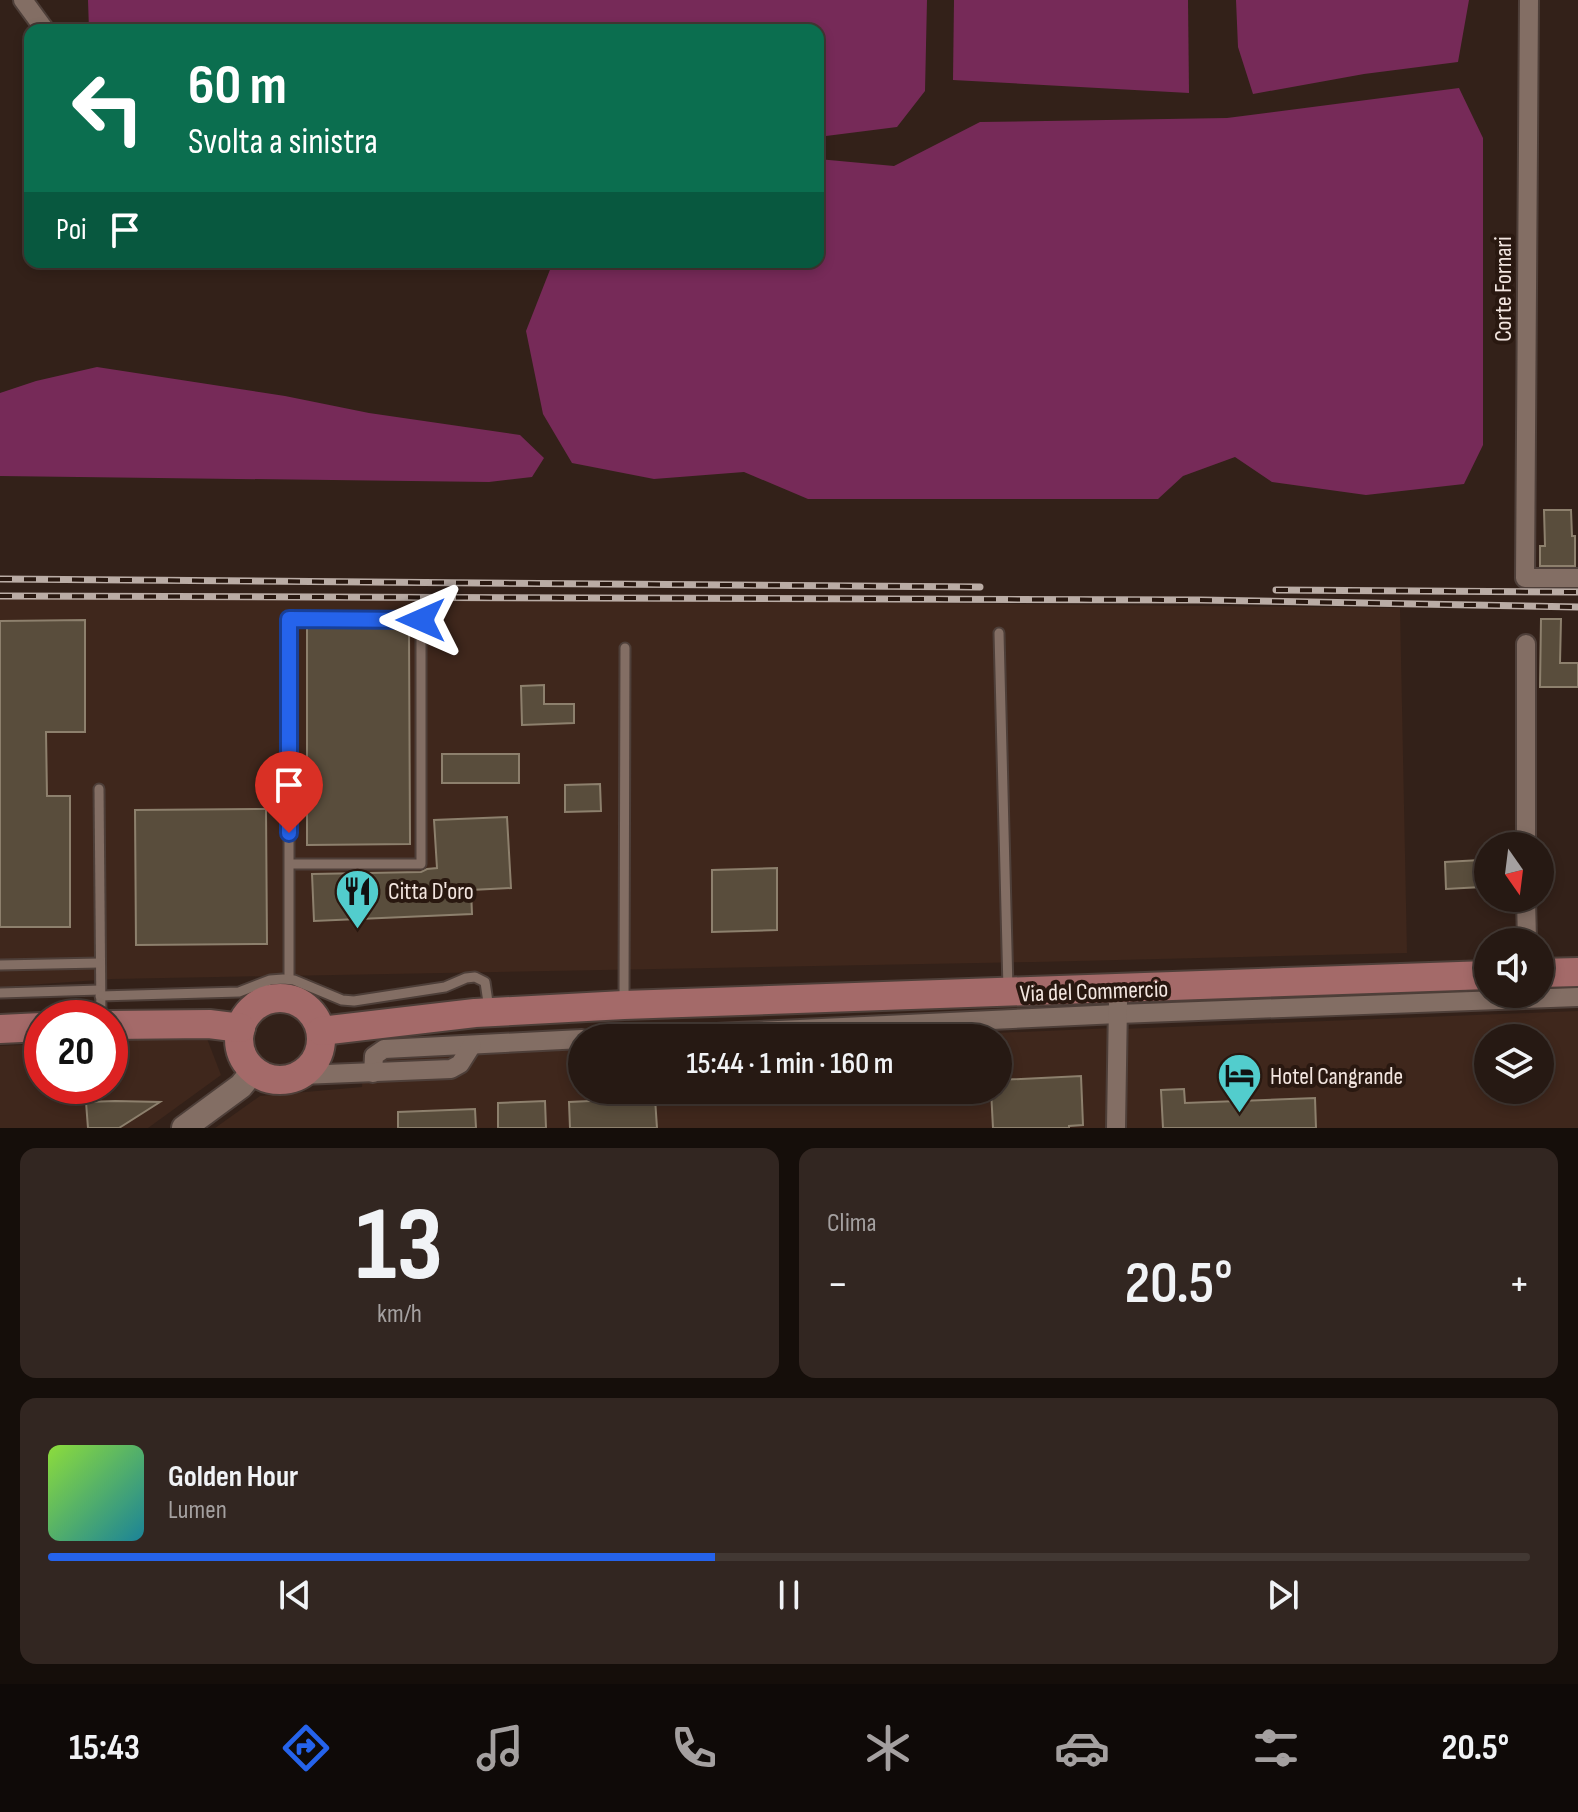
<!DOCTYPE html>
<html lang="it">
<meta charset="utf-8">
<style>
:root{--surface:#261913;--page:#322621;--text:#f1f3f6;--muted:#a4a0a0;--line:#423833;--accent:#2563eb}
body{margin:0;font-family:"Sofia Sans Condensed",sans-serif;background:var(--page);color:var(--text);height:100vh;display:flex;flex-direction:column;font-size:30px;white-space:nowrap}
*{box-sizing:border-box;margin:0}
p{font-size:26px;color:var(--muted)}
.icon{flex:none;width:44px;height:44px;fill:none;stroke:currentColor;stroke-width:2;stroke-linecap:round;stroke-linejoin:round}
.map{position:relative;height:1128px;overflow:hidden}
.drawer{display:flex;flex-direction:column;gap:20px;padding:20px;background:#150e0a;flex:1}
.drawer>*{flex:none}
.banner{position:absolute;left:24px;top:24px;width:800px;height:244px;border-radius:16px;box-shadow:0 4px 12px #0003,0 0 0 2px var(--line);background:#0b6e4f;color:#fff;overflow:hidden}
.needle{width:52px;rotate:166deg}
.controls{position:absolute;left:1474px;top:832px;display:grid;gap:16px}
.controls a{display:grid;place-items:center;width:80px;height:80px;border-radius:50%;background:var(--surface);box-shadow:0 4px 12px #0003,0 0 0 2px var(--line);font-size:40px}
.speed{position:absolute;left:24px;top:1000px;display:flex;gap:16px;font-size:40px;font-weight:700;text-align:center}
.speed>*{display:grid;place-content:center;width:104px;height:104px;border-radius:50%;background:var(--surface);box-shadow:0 4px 12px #0003,0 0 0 2px var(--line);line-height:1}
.speed .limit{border:12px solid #d22;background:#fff;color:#111}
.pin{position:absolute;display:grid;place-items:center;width:68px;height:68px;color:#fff;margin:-82px -34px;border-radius:50% 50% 50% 0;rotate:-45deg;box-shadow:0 0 8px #0007}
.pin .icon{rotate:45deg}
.me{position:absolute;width:88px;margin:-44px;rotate:270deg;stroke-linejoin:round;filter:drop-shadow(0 0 6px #0008)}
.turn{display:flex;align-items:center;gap:28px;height:168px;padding:0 32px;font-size:36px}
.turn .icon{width:104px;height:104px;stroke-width:2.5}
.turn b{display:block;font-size:56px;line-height:68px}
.then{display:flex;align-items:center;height:76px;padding:0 32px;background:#0003;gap:16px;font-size:30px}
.big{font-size:60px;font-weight:600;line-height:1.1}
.drawer .card{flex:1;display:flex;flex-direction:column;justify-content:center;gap:12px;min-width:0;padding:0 28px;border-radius:16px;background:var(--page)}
.drawer .dial{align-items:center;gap:0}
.dial b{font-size:104px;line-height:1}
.song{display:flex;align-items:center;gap:24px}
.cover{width:96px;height:96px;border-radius:12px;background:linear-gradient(135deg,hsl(90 70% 55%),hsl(190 70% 35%))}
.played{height:8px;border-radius:4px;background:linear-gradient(90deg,var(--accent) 45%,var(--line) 45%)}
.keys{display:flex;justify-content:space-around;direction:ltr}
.heat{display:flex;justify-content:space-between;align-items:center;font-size:44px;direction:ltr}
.drawer .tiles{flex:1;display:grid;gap:20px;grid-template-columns:1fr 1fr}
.card:last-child{grid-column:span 2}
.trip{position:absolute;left:568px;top:1024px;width:444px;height:80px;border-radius:40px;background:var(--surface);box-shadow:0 4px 12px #0003,0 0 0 2px var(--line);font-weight:600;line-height:80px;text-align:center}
.tab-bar{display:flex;height:128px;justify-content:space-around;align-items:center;background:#0f0a08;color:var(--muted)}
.tab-bar .icon{width:56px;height:56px}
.tab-bar .current{color:var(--accent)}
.tab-bar b{font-size:36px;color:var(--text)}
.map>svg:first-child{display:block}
.built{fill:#3f271c;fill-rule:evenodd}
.water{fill:#762a58}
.building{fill:#594d3c;stroke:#8d806d;stroke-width:2}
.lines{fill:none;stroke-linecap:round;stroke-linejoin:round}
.lane-casing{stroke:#4e3f39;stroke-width:13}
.street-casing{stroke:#4e3f39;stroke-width:22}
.secondary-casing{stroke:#4e3f39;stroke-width:28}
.primary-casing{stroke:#4e3f39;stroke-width:32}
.lane{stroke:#836e64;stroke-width:9}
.street{stroke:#836e64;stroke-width:18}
.secondary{stroke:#836e64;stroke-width:24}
.primary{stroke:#a46a69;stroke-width:28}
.rail-casing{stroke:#baaca5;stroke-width:7}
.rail{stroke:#291810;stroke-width:4;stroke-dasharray:12;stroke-linecap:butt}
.route-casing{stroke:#184099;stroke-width:20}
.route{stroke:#2563eb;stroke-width:14}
.labels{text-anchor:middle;stroke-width:8;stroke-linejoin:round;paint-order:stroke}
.street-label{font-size:24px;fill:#f3e6e0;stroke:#291810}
.poi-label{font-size:24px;fill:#f3e6e0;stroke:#291810;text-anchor:start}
</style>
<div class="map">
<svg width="1578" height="1128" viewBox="0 0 1578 1128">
<rect width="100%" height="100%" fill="#332119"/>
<g class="built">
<path d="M0,593L1400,608L1407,953L1036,962L112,979L0,987Z"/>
<path d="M1578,1011V1128H1124L1121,1029ZM1488,1038H1540V1090H1488Z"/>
<path d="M1114,1028L1111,1128H215L260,1096L362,1087L363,1059L582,1050V1090H998V1038H879Z"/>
<path d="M206,1036L221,1075L148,1128H0V1046L42,1044V1086H110V1041Z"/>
</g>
<g class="water">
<path d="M88,0H927L925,91L897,127L826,136L818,135V30H89Z"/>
<path d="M954,0H1188L1189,93L953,80Z"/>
<path d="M1236,0H1469L1458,62L1364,74L1253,94L1238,47Z"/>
<path d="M1459,88L1483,138V445L1464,484L1366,495L1272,482L1235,457L1183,476L1158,499H808L744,472L654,479L572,463L543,414L526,331L553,262H818V159L894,166L980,122L1227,118Z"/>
<path d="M97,367L285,396L369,413L520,435L544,458L532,477L489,482L0,476V393L36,381Z"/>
</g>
<g class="building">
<path d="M1544,510H1571L1572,536H1575V566H1540V546H1545Z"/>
<path d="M1541,619H1561L1560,663H1578V687H1540Z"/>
<path d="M85,620V732H46L47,796H70V927H0V621Z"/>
<path d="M307,627H409L410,844L307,845Z"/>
<path d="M544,685V704H574V723L522,725L521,686Z"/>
<rect x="442" y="754" width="77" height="29"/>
<path d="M600,784L601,811L565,812V785Z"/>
<path d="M266,809L267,944L136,945L135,810Z"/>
<path d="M507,817L511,888L471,890L472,914L314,921L312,874L421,872L427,869L437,868L434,820Z"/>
<path d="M1480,860L1482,887L1446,889L1445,862Z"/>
<path d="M777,868V930L712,932V870Z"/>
<path d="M1081,1076L1083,1125L1069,1126V1128H993L991,1090H998V1080Z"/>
<path d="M1184,1089L1185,1103L1315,1098L1316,1128H1163L1161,1090Z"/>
<path d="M655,1098L657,1128H570L569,1102Z"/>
<path d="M545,1101L546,1128H498V1103Z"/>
<path d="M86,1102L115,1101L160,1102L119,1128H88Z"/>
<path d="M475,1109L476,1128H398V1112Z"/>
</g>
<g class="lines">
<defs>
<g id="lane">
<path d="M999,633L1008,989"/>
<path d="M99,789L101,1018"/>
<path d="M0,965L100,963"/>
<path d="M289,979V619L421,620V864H289"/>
<path d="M0,993L100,990"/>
<path d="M100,996L239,992L270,980L283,979L294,980L342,1000L354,1001L445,987L466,978L475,977L485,982L489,1009"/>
<path d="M624,1002L625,648"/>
</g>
<g id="street">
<path d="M23,0L45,30"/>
<path d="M1529,0L1525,578H1578"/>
<path d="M1526,644V846"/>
<path d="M1526,898L1527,942"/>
<path d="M611,1038L1118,1014L1578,997"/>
<path d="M373,1073L374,1056L384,1049L582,1039"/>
<path d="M301,1075L451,1069L460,1064L472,1045"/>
<path d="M1116,1128L1118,1003"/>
</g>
<path id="secondary" d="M184,1128L241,1086L253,1071"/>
<g id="primary">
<path d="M1540,973L1578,972"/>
<circle cx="280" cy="1039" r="41"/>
<path d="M110,1025L209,1024L241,1028"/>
<path d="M0,1029L42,1027"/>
<path d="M321,1031L475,1013L624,1005L1488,975"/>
</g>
</defs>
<use href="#lane" class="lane-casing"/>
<use href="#street" class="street-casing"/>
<use href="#secondary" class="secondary-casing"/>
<use href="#primary" class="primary-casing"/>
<use href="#lane" class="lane"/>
<use href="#street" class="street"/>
<use href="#secondary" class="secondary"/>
<use href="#primary" class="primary"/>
<defs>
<g id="rail">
<path d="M0,579L980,587"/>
<path d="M1276,590L1578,592"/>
<path d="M0,596L1200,600L1578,607"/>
</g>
</defs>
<use href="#rail" class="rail-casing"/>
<use href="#rail" class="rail"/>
</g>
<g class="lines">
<defs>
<path id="route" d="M289,833V619L421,620"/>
</defs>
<use href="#route" class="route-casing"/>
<use href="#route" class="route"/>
</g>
<defs>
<symbol id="restaurant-pin" viewBox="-11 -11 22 30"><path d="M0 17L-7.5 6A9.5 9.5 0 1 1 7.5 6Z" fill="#52cdcd" stroke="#291810"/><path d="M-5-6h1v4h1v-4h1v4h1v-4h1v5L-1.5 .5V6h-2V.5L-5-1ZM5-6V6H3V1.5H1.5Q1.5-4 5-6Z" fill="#111"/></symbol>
<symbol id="hotel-pin" viewBox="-11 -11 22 30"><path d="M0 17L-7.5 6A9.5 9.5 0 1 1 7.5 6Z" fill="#52cdcd" stroke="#291810"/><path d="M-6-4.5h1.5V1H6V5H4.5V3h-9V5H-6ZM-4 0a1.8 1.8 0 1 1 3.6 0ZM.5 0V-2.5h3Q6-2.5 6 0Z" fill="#111"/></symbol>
</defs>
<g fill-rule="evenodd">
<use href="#restaurant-pin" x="332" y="866" width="51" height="69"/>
<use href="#hotel-pin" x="1214" y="1050" width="51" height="69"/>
</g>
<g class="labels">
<g class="street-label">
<text transform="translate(1503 289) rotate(-90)" y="8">Corte Fornari</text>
<text transform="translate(1094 991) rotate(-2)" y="8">Via del Commercio</text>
</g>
<g class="poi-label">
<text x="388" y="899">Citta D'oro</text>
<text x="1270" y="1084">Hotel Cangrande</text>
</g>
</g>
</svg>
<div class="controls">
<a><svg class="needle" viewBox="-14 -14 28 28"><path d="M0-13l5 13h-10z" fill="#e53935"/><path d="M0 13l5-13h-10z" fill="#a4a0a0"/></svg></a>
<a><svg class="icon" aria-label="sound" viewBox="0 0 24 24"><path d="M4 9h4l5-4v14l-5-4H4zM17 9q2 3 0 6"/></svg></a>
<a><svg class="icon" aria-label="layers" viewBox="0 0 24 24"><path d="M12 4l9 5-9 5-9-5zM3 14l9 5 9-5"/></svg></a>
</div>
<div class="speed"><div class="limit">20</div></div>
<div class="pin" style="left:289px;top:833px;background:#d93025"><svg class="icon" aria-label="arrive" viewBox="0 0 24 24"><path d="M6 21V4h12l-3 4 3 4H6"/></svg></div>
<svg class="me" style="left:421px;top:620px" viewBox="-20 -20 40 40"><path d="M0-17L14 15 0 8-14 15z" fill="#2563eb" stroke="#fff" stroke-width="4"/></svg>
<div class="trip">15:44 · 1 min · 160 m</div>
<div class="banner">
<div class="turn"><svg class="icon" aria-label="left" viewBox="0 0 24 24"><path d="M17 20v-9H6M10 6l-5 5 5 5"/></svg><div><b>60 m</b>Svolta a sinistra</div></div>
<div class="then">Poi<svg class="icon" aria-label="arrive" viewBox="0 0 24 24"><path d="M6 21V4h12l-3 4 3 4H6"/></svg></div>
</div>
</div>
<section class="drawer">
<div class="tiles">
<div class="card dial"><b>13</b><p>km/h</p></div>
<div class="card"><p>Clima</p>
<div class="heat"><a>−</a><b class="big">20.5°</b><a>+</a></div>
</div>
<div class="card">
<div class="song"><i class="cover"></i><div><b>Golden Hour</b><p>Lumen</p></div></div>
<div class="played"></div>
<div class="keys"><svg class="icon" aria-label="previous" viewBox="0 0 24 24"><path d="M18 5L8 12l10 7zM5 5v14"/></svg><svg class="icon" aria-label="pause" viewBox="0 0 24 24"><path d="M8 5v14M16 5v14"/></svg><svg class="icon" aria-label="next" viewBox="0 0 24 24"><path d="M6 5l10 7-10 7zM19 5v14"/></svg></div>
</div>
</div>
</section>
<nav class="tab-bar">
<b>15:43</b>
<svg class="icon current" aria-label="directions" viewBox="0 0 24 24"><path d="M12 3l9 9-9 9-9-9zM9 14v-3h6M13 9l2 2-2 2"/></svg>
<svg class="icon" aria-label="music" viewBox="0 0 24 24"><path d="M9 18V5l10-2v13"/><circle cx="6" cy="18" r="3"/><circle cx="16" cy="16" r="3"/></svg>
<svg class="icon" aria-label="phone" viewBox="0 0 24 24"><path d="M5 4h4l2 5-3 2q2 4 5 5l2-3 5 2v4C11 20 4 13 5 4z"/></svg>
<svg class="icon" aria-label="climate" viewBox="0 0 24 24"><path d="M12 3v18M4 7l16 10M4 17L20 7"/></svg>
<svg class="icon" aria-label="car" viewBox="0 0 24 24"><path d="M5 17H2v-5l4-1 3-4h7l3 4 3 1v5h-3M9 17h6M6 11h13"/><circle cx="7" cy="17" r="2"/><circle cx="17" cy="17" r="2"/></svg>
<svg class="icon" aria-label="filters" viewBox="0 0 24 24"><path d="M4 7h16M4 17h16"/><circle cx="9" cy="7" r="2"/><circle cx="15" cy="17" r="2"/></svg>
<b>20.5°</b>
</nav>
